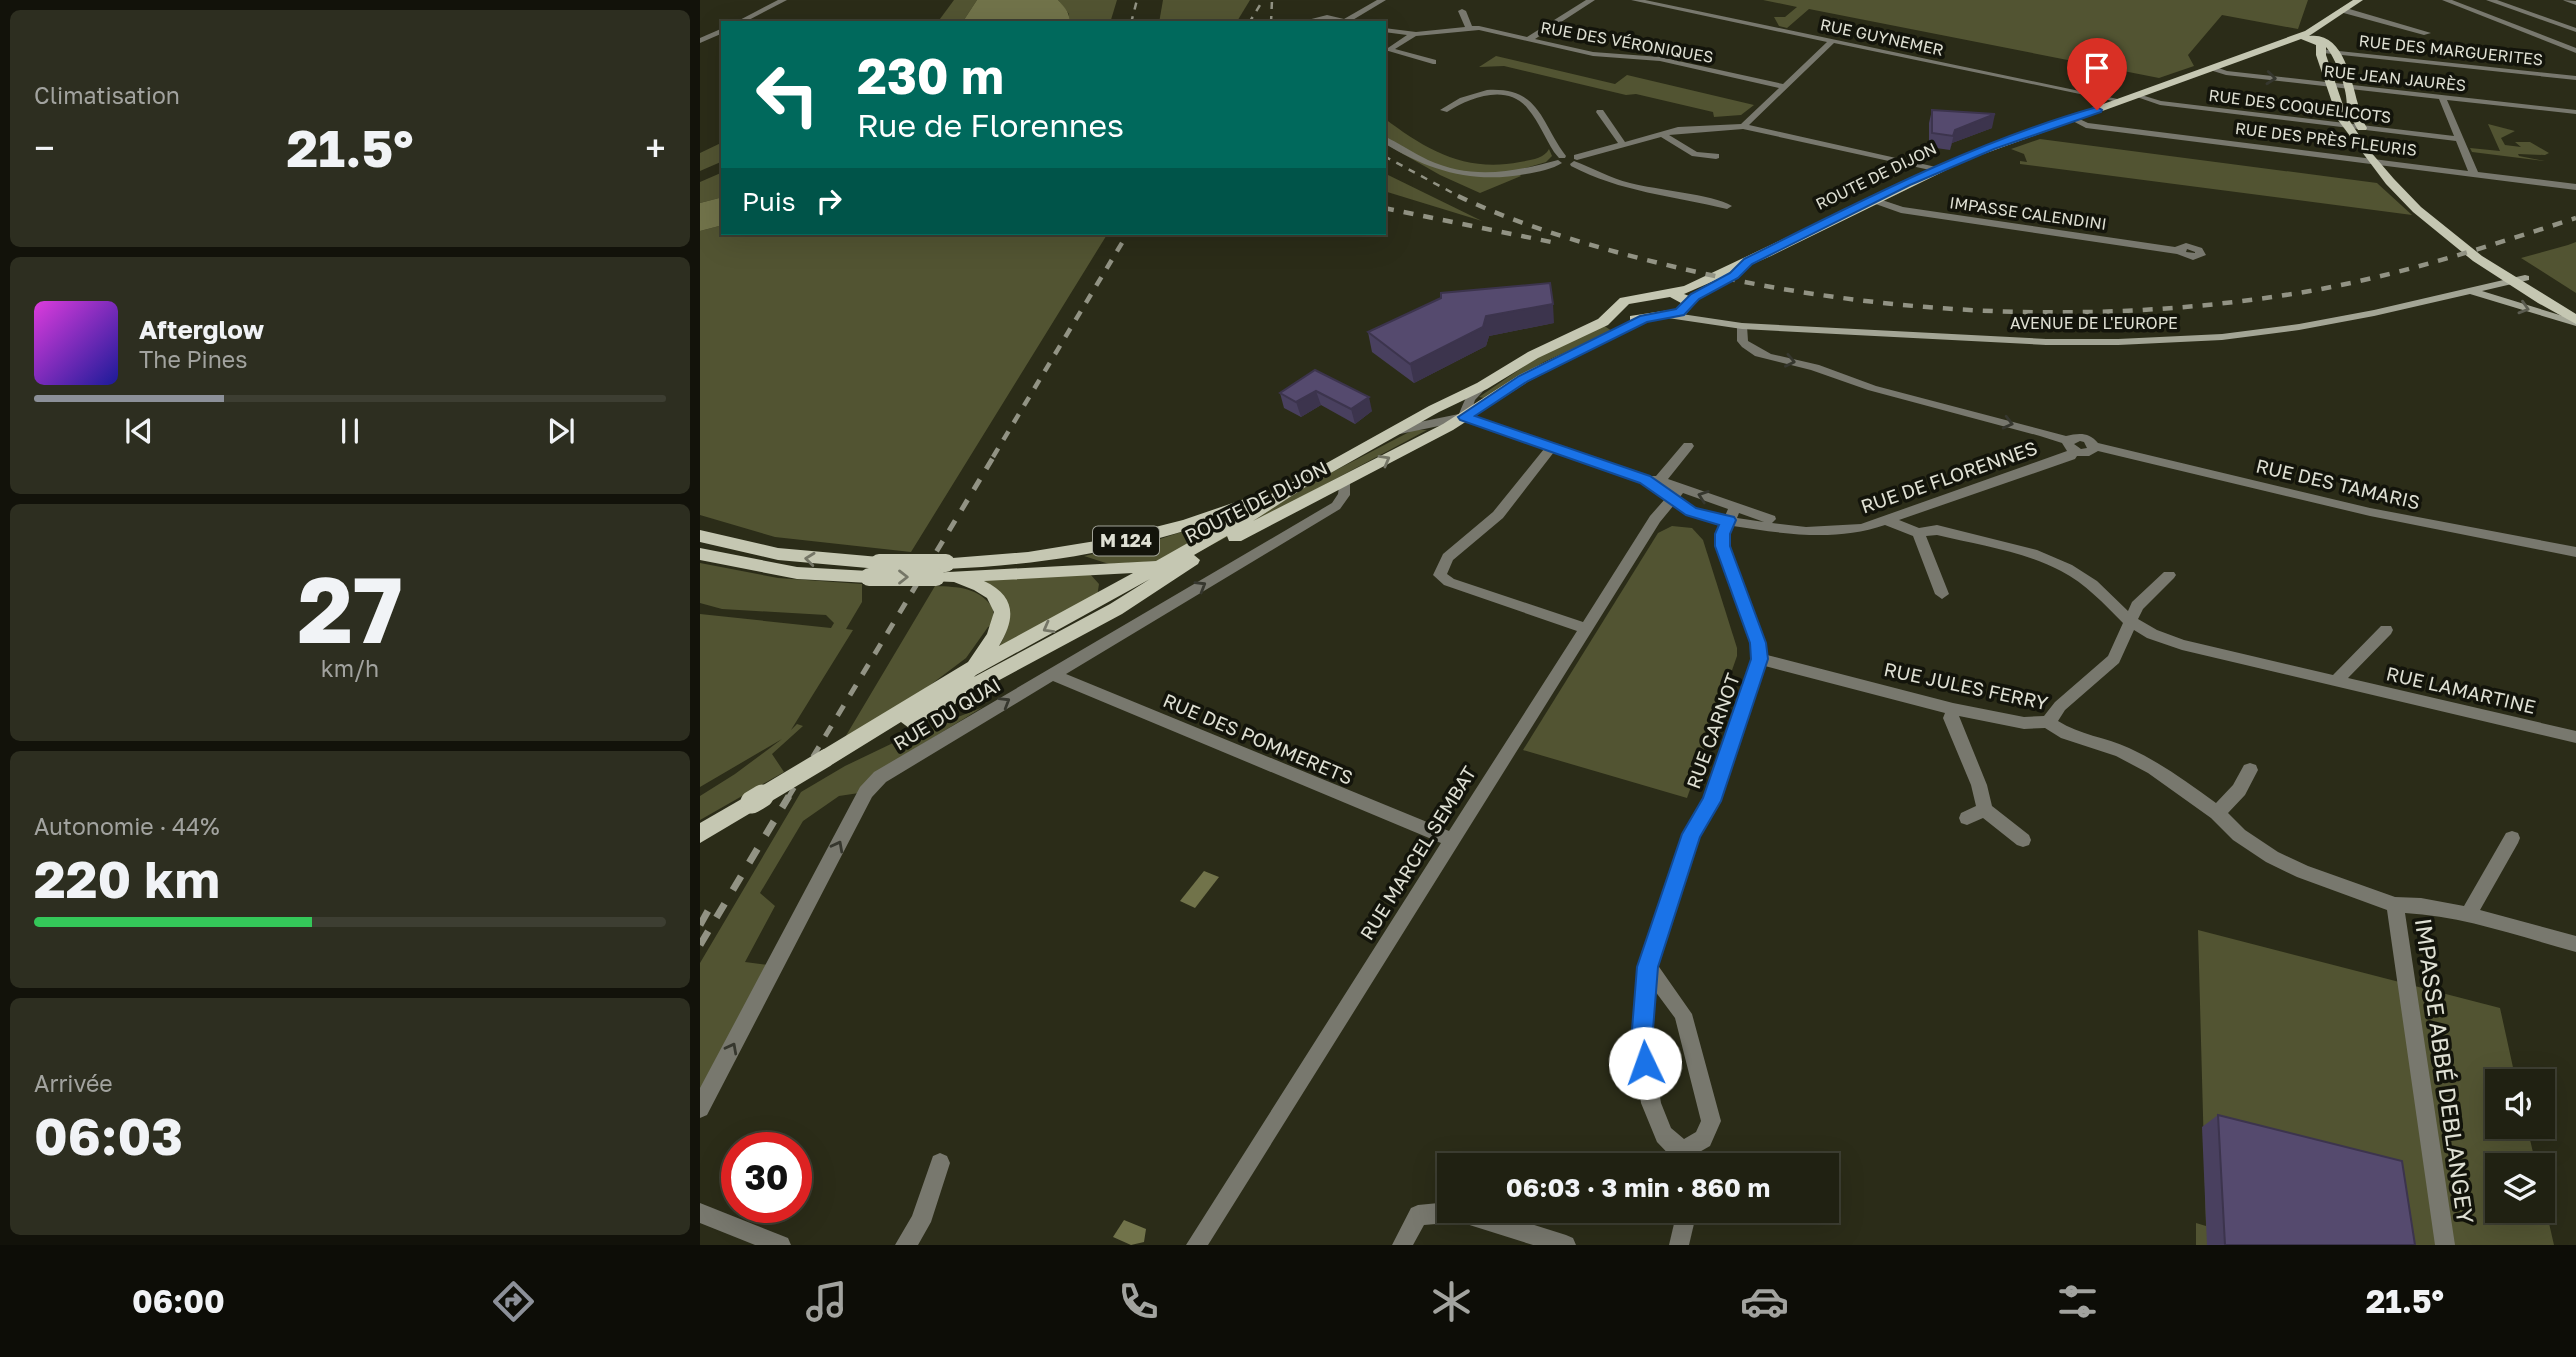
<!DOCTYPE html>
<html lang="fr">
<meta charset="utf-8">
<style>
:root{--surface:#202112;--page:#2d2e20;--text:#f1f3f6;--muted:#a2a39f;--line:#3d3e32;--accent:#8c9099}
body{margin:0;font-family:"Golos Text",sans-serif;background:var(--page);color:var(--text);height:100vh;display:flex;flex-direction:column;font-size:26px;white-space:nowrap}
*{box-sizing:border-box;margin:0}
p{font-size:23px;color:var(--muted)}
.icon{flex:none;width:38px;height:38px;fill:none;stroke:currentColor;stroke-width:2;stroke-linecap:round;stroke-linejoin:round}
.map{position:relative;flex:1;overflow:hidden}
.panel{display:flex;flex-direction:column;gap:10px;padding:10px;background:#12120a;width:700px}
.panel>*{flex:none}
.banner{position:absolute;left:21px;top:21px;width:665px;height:214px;border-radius:0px;box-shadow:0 7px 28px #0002,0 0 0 2px var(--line);background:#00695c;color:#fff;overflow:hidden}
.controls{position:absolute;left:1785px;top:1069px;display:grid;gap:14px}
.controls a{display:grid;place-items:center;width:70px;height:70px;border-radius:0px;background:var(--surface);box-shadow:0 7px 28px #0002,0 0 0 2px var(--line);font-size:35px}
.speed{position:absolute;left:21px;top:1132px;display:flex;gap:14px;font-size:35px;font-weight:700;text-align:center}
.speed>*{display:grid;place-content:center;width:91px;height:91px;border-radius:50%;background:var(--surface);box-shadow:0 7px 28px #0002,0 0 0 2px var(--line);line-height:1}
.speed .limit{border:10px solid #d22;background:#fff;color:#111}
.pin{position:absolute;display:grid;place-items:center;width:60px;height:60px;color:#fff;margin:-72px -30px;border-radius:50% 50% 50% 0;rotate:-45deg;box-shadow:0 0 7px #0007}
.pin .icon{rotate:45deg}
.me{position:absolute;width:77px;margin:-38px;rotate:357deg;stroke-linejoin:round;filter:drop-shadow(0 0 5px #0008)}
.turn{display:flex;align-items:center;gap:24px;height:147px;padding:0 21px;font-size:32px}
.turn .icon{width:91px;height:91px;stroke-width:2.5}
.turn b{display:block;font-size:49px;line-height:60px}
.then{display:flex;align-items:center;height:66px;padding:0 21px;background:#0003;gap:14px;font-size:26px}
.big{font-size:52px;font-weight:700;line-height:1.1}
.panel .widget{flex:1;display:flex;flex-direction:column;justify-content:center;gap:10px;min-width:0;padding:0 24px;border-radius:10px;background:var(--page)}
.panel .dial{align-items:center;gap:0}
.dial b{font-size:91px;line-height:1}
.song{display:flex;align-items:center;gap:21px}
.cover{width:84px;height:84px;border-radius:10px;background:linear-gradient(135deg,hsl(300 70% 55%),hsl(240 70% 35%))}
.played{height:7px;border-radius:4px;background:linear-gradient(90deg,var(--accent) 30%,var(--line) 30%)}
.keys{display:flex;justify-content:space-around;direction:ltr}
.heat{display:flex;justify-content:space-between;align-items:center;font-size:38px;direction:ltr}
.charge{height:10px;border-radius:5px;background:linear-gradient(90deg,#34c759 44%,var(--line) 0)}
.trip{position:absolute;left:737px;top:1153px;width:402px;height:70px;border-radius:0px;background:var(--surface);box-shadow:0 7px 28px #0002,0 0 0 2px var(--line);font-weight:700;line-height:70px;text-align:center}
.menu{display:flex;height:112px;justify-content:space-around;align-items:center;background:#0d0d07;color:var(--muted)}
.menu .icon{width:49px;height:49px}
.menu .current{color:var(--accent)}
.menu b{font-size:32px;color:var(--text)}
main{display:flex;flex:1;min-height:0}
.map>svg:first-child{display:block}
.green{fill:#525432}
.water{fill:#71734a}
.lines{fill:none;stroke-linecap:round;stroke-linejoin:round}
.street{fill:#78786e;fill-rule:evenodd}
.secondary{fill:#a3a595;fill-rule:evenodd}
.primary{fill:#c5c7b2;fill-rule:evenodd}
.rail-far3{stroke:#929384;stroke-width:2.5;stroke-dasharray:7 7;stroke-linecap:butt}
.rail-far2{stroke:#929384;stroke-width:4.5;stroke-dasharray:10 10;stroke-linecap:butt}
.rail-far1{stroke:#929384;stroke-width:5;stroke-dasharray:12 12;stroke-linecap:butt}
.rail{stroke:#929384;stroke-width:7;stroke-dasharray:16 16;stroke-linecap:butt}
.primary-bridge-far1{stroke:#c5c7b2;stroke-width:18}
.primary-bridge{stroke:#c5c7b2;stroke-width:23}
.wall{fill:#49405f}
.shaded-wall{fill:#3c344d}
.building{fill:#554a6e;stroke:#3c344d;stroke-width:2}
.oneway{stroke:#36372e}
.oneway2{stroke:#5b5c50}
.oneway3{stroke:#757667}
.route{fill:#1a73e8;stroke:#114b97;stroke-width:2}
.labels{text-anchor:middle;stroke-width:7;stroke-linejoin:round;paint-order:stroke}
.far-street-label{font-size:16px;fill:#dfe0d4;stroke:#13140b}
.shield{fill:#13140b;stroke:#a2a398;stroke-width:2}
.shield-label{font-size:18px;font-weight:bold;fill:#dfe0d4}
.street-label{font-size:19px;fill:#dfe0d4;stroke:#13140b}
.near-street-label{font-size:23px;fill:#dfe0d4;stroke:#13140b}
</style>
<main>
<section class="panel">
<div class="widget"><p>Climatisation</p>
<div class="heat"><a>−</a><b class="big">21.5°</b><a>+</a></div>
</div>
<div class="widget">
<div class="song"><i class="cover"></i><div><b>Afterglow</b><p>The Pines</p></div></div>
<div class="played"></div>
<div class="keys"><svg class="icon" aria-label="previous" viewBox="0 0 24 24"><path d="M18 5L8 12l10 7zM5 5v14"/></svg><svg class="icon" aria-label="pause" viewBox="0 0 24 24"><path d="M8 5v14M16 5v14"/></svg><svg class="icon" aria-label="next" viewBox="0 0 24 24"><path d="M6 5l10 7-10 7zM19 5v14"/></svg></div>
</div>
<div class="widget dial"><b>27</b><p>km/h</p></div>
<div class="widget"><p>Autonomie · 44%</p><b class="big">220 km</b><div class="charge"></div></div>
<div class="widget"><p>Arrivée</p><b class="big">06:03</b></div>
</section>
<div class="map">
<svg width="1876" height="1245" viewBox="0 0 1876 1245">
<rect width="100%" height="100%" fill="#2b2c18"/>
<g class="green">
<path d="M254,0H277L262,23H237Z"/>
<path d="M358,0H417L410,23H369V14Z"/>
<path d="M463,0H550L536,23H459Z"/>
<path d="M1063,0H1608L1598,29L1522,15L1488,55L1494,66L1459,78L1109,9L1087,28L1079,26L1074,17H1085L1097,7Z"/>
<path d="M796,56L915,84L927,75L1054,105L1041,115L1014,117L1013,112L936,94L926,95L804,66L779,67Z"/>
<path d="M684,118C726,150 766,173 820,162C830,160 844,159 849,149L852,156L846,162L816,171L821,176L780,193L740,175L684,143Z"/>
<path d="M1788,124L1815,131L1801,138L1805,145L1821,147L1815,142H1830L1849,153L1845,155L1818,154L1819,156L1845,161L1772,152L1770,148L1800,151Z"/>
<path d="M1340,139L1677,183L1712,215L1320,164V161L1327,162L1324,154L1311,149Z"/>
<path d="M23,142V161L0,171V153Z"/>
<path d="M23,172V197L0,203V182Z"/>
<path d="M684,173L782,221L684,191Z"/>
<path d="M23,225V233H408L211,552L75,537L0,515V231Z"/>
<path d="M1876,242V293L1821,258L1868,245Z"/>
<path d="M903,325L912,331L844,362L784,398L779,397L839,356Z"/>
<path d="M713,430H727L493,555L619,479Z"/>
<path d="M548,510L461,561L409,564L384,556L454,541Z"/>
<path d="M972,526L992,528L1003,540L1037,648V656L987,798L823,750L958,533Z"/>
<path d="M0,563L78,578L162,584V602L146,629L153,630L91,730L97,724L103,726L72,754L84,772L0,820V796L35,774L82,739L0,787V614L131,628L134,623L126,615L22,609L0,603Z"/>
<path d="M390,574L399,584L397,597L298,648C314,624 313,594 284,582L287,577Z"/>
<path d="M235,586C259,587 278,587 293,608L294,624L288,627L266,658L209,701L144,739Z"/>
<path d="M283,707L177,772L159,793L139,796L103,821L60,893L75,906L45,962L69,965L0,1092V963L101,792L145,766L193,743Z"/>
<path d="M1498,930L1800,1008L1816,1081L1797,1082V1127H1827L1836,1165L1797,1166V1211H1843V1197L1854,1245H1496V1223L1506,1226Z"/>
</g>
<g class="water">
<path d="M277,0H358C364,7 371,13 369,23H262Z"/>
<path d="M23,197V225L0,231V203Z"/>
<path d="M504,871L519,877L495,908L480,901Z"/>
<path d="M424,1220L446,1229L444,1242L431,1245L413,1237Z"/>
</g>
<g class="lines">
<g class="street">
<path d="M78,0H87L43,23H34Z"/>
<path d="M677,0H686L651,21L655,23L627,19L596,23L627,15L644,19Z"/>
<path d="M886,0H895L835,39L893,52L960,57L1083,84L1127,42L931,0H945L1427,101L1423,103L1134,43L1049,125L1236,167L1240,170L1239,172L1043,129L969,135L997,152L1019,154V158L1016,159L992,156L961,137L877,160L874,159V155L918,143L896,112L897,110H903L925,142L978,127L1041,124L1079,88L960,61L893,56L779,30L716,36L695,49L736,60V64H733L685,50L707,35L684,32V28L716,32L765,27L758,11L762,9L766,11L772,26H779L827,37Z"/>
<path d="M1742,0H1752L1876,48V53Z"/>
<path d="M1786,0H1797L1876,28V32Z"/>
<path d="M1863,0L1876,1V5L1865,1Z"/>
<path d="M1640,8H1646L1731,33L1724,35L1640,12Z"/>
<path d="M23,28V33L0,43V38Z"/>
<path d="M1620,49L1876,76V80L1623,53H1620Z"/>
<path d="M1513,66L1527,71L1876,110V114L1747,100L1778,172L1876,184V190L1386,128L1369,119L1373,116L1388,123L1768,171L1756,141L1460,105L1434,96L1438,94L1461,101L1754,136L1739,99L1526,75L1510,70L1509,68Z"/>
<path d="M787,90C840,87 840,121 866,156L865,158H859L854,152C845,138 839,122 828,109C808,83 770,97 747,112L740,110L760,98Z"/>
<path d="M684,136C699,143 713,153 728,160C772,180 814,172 858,160L862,163C853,169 838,172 826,174C773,184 729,171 684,143Z"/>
<path d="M874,161C893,168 910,178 930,183C956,190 1012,194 1032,206L1027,209C974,196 920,192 871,166L870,164Z"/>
<path d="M1173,197L1203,207L1475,247L1486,243L1502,248L1506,255L1493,260L1477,254L1201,213L1170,202V198ZM1487,249L1495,252V253L1486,252Z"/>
<path d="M1042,323L1047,326L1048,341L1071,354L1119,365L1176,386L1366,436C1379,433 1389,432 1398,443L1670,508L1876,547V557L1670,516L1398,451L1389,456H1377L1375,459L1199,520L1219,528L1237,525L1337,550L1372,565L1397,581L1428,611L1432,602L1464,572H1474L1476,575L1474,578L1443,609L1438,619L1457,630L1484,640L1633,675L1681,626H1691L1693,630L1691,634L1648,678L1876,731V743L1482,650L1447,638L1434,630L1419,663L1365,710L1358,721C1380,735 1405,737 1429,748C1460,762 1488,783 1516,803L1533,785L1544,765L1550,763L1556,765L1558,770L1545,795L1528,813L1545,830L1578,852L1608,866L1695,897L1721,898L1764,906L1806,833L1812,831L1818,833L1820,838L1818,843L1780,910L1876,936V952C1821,937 1763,916 1705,913L1755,1245H1735L1687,910L1597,877L1566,862L1533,840L1511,818L1448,773L1416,756L1361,738L1345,728L1324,729L1259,716L1287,785L1292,806L1329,835L1331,840L1329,845L1323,847L1317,845L1283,818L1267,825L1261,823L1259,818L1261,813L1276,806L1271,785L1243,718L1245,713L1065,666L1020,801L998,837L957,964L992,1014L1021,1121L1010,1146L996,1154L1002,1166H980L957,1142L941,1103L933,1042L939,966L983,834L1005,798L1053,659L1051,643L1016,546V534L1021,524L986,514L974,505L960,522L508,1245H486L741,843L353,681L186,782L172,797L7,1115L0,1118V1088L160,787L174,772L632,503L638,494L640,479L644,478L650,482V495L640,509L366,674L749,831L877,631L744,585L733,575L743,554L793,512L844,449L763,421L700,434L694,430L700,426L759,414C764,401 769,388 782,383L788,386L775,400L770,415L949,476H956L984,443H992L994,446L992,449L968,479L1075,516L1076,519L1072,523L1106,527L1161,524L1367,451L1362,443L1340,436L1168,390L1111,370L1055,356L1042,347L1037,341V326ZM1380,441L1384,442L1387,448L1381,449L1374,444ZM854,452L941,482L965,499L950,516L883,622L754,579L747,574L753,560L803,518ZM983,493L1028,509L1025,516L996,508L980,497ZM1039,513L1064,522L1037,518ZM1185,525L1213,536L1235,594L1242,599L1249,594L1226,536L1237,535C1278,545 1323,551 1361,571C1385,583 1404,604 1423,623L1408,656L1355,702L1344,716L1324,717L1253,703L1067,655L1065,643L1030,546V534L1033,526C1085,534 1135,542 1185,525ZM955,991L975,1018L1001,1121L996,1132L984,1139L971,1128L961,1103L951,1042Z"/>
<path d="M240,1153L247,1156L250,1163L231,1222L218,1245H195L212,1216L233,1156Z"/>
<path d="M749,1202V1211H790L866,1235L873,1238L876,1245H833L760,1222L724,1225L713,1245H692L711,1208L718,1205Z"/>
<path d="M0,1203L88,1238L91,1245H55L0,1223Z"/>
<path d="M977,1211H997L989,1245H969Z"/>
</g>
<path class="secondary" d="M1825,275L1829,276V280L1782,291L1876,320V326L1770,294L1674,316L1599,330L1522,340L1418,345H1346L1042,329L968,318L963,315L968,312L1042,323L1346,339H1418L1522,334L1599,324L1674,310Z"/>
<g class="primary">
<path d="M1653,0H1663L1609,36C1643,31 1651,79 1658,104L1656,109L1667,128L1666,130H1658L1646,109C1650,95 1636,58 1626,47V55L1647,117L1669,150L1694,179L1721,207L1782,256L1876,314V324L1838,303L1773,261L1713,212L1686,184L1638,120L1616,55V45L1601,39L1267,160L1071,256L984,294L989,296L996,292L1002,296L985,315L949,321L829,381L753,430L541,541H529L527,536L494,555L500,560L498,564L422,614L216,725L209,728L201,722L133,764L126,766L119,764L116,758L119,752L268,662L287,634L294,612L287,598L274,590L254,582L230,581L228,577L230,573L456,561L546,510C450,547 349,565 246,569L240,567L238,563L240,559L328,552L408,539L483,520L565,492L571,494L729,406L777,383L828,352L898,319L920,298L984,286L1259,156L1605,31ZM970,297L981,303L976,309L930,316V321L819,375L743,424L553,521L604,488L739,412L787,389L838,358L908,325L929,304ZM433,573L299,646C316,618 316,596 284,581ZM450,579L410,604L274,677L276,675Z"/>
<path d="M0,530L78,548L179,557L187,563L179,569L78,560L0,542Z"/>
<path d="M0,548L97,567L169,571L177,577L169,583L97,579L0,560Z"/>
<path d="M52,793L59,796L62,802L59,808L0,843V823Z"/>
</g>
<g class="rail-far3">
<path d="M431,23L437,0"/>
<path d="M549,23L563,0"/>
<path d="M571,23L572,0"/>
<path d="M684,156L762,198"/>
</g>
<g class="rail-far2">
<path d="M758,196C817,224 880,243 943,259C1159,315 1390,329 1610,291C1701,275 1789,246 1876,218"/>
<path d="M684,208L856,243"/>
<path d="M293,457L428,233"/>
</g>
<path class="rail-far1" d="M88,798L294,456"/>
<g class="rail">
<path d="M0,925L13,902"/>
<path d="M0,945L89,796"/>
</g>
<g class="primary-bridge-far1">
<path d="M179,563H246"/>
<path d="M169,577H236"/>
<path d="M59,798L126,758"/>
</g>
<path class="primary-bridge" d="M52,802L62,796"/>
</g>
<g class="wall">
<path d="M1232,110L1292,128L1252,143L1250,150L1229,147V123Z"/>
<path d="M854,323L789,336L786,346L714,383L672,352L668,332Z"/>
<path d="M615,370L672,411L655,424L621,405L601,417L584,408L580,393Z"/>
<path d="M1518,1115L1715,1245H1507L1502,1127Z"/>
</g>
<g class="shaded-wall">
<path d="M1295,114L1292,128L1252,143L1250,150L1255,130Z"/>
<path d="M853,304L854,323L789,336L786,346L714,383L710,364L786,316Z"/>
<path d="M616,391L621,405L601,417L596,402Z"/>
<path d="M669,397L672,411L655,424L651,409Z"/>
</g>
<g class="building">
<path d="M1232,110L1295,114L1255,130L1253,136L1232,133Z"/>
<path d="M850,283L853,304L786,316L783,327L710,364L668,332L741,298V293Z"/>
<path d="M615,370L669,397L651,409L616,391L596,402L580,393Z"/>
<path d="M1518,1115L1702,1161L1715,1245H1525Z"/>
</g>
<defs><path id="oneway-chevron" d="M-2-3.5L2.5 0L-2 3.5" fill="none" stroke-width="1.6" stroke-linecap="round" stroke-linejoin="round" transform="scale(1.75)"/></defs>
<g class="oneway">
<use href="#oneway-chevron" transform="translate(1571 78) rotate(6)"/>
<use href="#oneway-chevron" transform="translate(1090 361) rotate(12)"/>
<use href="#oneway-chevron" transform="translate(1308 423) rotate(14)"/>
<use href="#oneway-chevron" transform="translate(1003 496) rotate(-161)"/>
<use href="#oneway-chevron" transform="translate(501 586) rotate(-31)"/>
<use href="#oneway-chevron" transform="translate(305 702) rotate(-31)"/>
<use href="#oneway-chevron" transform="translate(138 846) rotate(-62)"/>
<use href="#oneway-chevron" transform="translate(32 1048) rotate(-62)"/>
</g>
<use class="oneway2" href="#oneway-chevron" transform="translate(1824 308) rotate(17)"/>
<g class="oneway3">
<use href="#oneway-chevron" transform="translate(685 460) rotate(-29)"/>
<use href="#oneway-chevron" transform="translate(110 559) rotate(-174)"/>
<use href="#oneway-chevron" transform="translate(203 577)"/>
<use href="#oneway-chevron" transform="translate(348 628) rotate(151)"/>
</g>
<path class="route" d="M1397,107L1402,110L1401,112L1294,149L1210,185L1052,264L1038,278L999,299L984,315L947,322L828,381L775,416L950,476L996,508L1034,517L1036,520L1030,534V546L1066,643L1068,659L1021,801L1000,837L958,967L952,1042L955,1063L952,1070L945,1073L937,1070L931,1042L937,967L982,834L1003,798L1051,659L1050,643L1015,546V534L1019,525L986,515L940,483L760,420L758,417L819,376L940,316L976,309L991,294L1030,273L1044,259C1159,202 1273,142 1397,107Z"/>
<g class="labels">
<g class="far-street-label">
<text transform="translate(1182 37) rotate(12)" y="6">RUE GUYNEMER</text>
<text transform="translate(927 42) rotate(10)" y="6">RUE DES VÉRONIQUES</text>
<text transform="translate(1751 50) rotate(6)" y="6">RUE DES MARGUERITES</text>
<text transform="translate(1695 78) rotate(6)" y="6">RUE JEAN JAURÈS</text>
<text transform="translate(1600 106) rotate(7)" y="6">RUE DES COQUELICOTS</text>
<text transform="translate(1626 139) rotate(7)" y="6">RUE DES PRÈS FLEURIS</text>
<text transform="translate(1176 176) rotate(-26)" y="6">ROUTE DE DIJON</text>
<text transform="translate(1328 213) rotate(8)" y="6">IMPASSE CALENDINI</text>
<text x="1394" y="329">AVENUE DE L'EUROPE</text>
</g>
<rect class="shield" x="393" y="526.5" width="66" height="29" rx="5"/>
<g class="shield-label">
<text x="426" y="547">M 124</text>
</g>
<g class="street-label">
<text transform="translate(1249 477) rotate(-19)" y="7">RUE DE FLORENNES</text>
<text transform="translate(1638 484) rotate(13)" y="7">RUE DES TAMARIS</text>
<text transform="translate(556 502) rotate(-27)" y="7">ROUTE DE DIJON</text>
<text transform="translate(1266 686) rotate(12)" y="7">RUE JULES FERRY</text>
<text transform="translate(1761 690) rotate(13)" y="7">RUE LAMARTINE</text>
<text transform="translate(247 714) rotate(-31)" y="7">RUE DU QUAI</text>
<text transform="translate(1013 731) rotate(-70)" y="7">RUE CARNOT</text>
<text transform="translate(558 739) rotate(23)" y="7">RUE DES POMMERETS</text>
<text transform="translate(718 853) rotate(-58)" y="7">RUE MARCEL SEMBAT</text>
</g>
<g class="near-street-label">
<text transform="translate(1744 1071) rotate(82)" y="8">IMPASSE ABBÉ DEBLANGEY</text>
</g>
</g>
</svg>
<div class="controls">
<a><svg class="icon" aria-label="sound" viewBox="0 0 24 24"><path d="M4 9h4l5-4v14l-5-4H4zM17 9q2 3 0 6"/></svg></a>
<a><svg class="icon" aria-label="layers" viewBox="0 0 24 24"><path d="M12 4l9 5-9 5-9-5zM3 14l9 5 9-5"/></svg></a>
</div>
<div class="speed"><div class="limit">30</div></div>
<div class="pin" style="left:1397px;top:110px;background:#d93025"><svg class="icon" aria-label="arrive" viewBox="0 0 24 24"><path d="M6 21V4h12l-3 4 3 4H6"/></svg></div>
<svg class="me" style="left:945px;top:1063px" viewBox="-20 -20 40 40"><circle r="19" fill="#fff"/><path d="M0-13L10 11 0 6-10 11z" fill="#1a73e8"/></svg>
<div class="trip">06:03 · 3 min · 860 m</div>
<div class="banner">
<div class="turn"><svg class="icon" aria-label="left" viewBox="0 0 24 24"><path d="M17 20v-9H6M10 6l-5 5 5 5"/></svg><div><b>230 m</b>Rue de Florennes</div></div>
<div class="then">Puis<svg class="icon" aria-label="right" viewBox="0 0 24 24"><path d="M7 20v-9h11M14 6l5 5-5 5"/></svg></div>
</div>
</div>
</main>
<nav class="menu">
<b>06:00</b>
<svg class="icon current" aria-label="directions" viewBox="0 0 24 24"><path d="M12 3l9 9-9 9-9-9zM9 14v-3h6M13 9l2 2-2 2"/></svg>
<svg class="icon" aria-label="music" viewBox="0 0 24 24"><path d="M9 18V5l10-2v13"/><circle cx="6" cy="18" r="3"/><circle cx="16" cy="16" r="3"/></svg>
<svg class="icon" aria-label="phone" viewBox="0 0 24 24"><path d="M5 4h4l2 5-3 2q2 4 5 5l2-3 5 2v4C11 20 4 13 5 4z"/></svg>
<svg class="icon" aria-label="climate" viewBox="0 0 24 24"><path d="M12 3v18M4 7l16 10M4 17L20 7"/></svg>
<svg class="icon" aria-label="car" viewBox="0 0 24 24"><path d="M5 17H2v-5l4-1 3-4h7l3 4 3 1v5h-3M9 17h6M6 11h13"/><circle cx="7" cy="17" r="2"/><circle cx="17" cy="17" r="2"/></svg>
<svg class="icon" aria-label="filters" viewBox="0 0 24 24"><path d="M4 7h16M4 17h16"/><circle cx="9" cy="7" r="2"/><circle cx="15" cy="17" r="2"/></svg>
<b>21.5°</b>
</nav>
